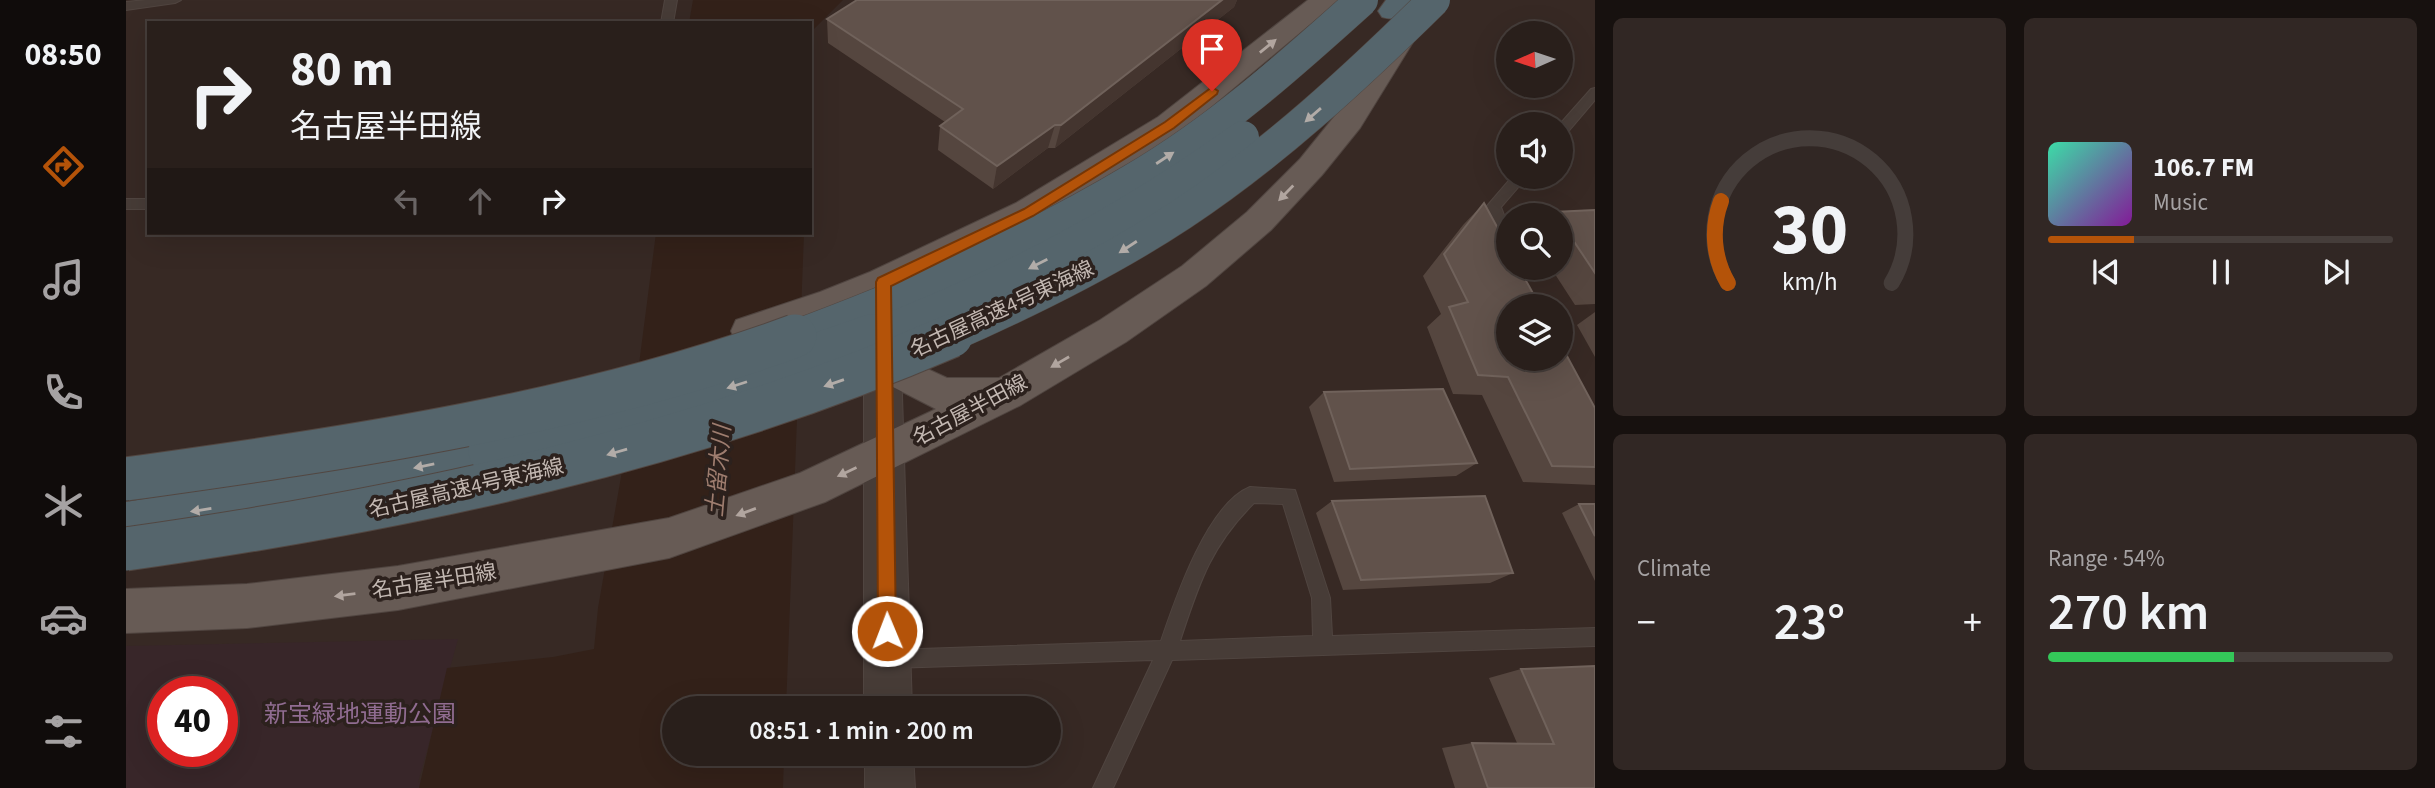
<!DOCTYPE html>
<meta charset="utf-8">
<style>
:root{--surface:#291f1b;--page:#312724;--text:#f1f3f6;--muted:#a5a2a3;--line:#453d3a;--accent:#b45309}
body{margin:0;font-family:"Source Sans 3","Noto Sans JP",sans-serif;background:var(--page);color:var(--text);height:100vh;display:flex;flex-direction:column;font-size:26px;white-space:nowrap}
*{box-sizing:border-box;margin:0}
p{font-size:23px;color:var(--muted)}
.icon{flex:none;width:38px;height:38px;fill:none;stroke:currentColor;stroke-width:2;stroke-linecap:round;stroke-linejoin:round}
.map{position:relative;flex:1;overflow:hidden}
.panel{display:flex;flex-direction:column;gap:18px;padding:18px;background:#17110f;width:840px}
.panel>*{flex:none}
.top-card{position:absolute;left:21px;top:21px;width:665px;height:214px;border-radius:0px;box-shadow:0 7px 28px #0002,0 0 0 2px var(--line);background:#291f1b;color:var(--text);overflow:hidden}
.needle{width:46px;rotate:267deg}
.buttons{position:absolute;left:1370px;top:21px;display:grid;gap:14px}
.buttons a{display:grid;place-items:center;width:77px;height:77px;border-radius:50%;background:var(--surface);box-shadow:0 7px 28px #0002,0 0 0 2px var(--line);font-size:35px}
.speed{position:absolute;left:21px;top:676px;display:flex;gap:14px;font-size:35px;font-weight:700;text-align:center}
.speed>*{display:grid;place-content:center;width:91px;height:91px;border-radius:50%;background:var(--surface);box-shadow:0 7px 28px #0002,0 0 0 2px var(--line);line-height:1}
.speed .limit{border:10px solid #d22;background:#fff;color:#111}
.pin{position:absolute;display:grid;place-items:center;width:60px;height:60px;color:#fff;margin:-72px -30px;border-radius:50% 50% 50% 0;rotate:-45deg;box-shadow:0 0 7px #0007}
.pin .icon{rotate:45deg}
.me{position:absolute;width:77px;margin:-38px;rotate:359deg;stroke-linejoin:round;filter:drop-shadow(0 0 5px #0008)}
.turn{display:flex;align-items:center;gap:24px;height:147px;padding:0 28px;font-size:32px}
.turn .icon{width:91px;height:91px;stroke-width:2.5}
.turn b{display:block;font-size:49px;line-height:60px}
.lanes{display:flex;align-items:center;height:66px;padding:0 28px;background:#0003;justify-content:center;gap:35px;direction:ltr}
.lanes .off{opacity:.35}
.big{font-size:52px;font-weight:600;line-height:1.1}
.panel .card{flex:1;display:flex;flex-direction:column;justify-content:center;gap:10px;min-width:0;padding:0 24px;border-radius:10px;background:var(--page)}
.panel .dial{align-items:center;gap:0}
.dial svg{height:182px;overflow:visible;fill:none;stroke:var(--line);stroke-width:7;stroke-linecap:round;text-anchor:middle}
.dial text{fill:var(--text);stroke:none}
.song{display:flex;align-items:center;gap:21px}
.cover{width:84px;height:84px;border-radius:10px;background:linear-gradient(135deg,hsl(160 70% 55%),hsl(290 70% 35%))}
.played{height:7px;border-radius:4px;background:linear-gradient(90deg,var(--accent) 25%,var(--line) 25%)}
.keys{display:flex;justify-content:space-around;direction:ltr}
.heat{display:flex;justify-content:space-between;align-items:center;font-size:38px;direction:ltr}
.charge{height:10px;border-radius:5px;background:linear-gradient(90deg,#34c759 54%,var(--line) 0)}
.panel .tiles{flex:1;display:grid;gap:18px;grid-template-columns:repeat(2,1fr)}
.trip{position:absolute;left:536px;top:696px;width:399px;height:70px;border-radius:35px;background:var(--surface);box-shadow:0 7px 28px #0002,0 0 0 2px var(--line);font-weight:600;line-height:70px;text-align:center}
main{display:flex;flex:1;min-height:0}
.tabs{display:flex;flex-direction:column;width:126px;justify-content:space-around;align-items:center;background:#100c0b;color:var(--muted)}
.tabs .icon{width:49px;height:49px}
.tabs .current{color:var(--accent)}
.tabs b{font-size:32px;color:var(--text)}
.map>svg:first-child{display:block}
.green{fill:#382629;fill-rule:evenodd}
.water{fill:#332119}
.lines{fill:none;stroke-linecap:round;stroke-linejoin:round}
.service-casing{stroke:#504540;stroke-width:2}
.tertiary-casing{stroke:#504540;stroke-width:2}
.primary-casing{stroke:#504540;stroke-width:2}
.motorway-casing{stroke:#524742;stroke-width:2}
.service{fill:#473c37;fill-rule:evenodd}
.tertiary{fill:#473c37;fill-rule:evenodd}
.primary{fill:#675b55;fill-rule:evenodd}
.motorway{fill:#55656c;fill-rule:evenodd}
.motorway-bridge-far1-casing{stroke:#524742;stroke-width:33;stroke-linecap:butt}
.motorway-bridge-casing{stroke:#524742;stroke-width:45;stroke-linecap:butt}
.motorway-bridge-far1{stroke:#55656c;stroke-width:32}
.motorway-bridge{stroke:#55656c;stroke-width:43}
.wall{fill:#55463f}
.shaded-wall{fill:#44352f}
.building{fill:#61524b;stroke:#70625b;stroke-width:2}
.oneway{fill:#b1a59f}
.oneway2{fill:#b2aca8}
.route{fill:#b45309;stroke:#753606;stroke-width:2}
.labels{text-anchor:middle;stroke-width:7;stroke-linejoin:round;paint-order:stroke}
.street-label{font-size:21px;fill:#c3b8b2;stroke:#2c211d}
.water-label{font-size:23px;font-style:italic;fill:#9e7d6f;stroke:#2c211d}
.near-park-label{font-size:24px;fill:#906c91;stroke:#2c211d}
</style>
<main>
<nav class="tabs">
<b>08:50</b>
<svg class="icon current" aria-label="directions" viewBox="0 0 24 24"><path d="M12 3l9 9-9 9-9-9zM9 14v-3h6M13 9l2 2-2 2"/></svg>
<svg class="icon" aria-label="music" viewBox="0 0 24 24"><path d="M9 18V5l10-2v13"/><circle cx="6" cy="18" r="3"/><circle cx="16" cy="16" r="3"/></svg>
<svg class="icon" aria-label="phone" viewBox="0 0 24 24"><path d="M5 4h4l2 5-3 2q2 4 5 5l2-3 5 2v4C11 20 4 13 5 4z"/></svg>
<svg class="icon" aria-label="climate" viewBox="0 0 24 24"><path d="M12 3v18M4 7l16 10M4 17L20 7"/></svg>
<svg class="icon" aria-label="car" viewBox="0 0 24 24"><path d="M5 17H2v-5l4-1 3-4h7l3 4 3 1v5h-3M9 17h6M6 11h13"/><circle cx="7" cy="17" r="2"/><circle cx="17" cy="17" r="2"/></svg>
<svg class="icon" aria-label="filters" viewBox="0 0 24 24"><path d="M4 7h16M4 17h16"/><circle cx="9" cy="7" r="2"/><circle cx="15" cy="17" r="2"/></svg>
</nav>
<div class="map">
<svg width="1469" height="788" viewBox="0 0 1469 788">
<rect width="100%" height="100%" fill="#372924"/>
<path class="green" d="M332,639L292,783L341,741L436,788H0V646ZM37,691H96V751H37Z"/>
<g class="water">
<path d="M567,0H717L685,32L684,61V23H563Z"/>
<path d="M530,233H678L660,709H548V754H658L657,788H293L321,668L427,657L468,649L472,608L508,403Z"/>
</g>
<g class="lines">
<defs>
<g id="service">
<path d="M20,0H55L49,3L0,10V2Z"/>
<path d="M539,0H551L547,23H535Z"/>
<path d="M1469,88V100L1440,134L1435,135L1434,124L1465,89Z"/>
<path d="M1386,177H1401L1375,207L1381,223L1374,228L1369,227L1361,206Z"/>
<rect x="0" y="199" width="23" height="10"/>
<path d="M1124,487L1169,490L1204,598L1206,636L1469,628V646L1046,660L987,788H967L1027,660L764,668L757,666L755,659L757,652L764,650L1035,641C1049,600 1081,504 1124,487ZM1128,503L1157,504L1186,598L1187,636L1054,641C1073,584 1084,547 1128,503Z"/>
</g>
<g id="tertiary">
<path d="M756,318L769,322L774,333L786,709H738V333L743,322Z"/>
<path d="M739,754H787L789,788H739Z"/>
</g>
<g id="primary">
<path d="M1182,0H1213L1054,133L914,221L770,292L719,313L623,346L610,342L605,331L610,320L694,292L744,272L890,203L1032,117Z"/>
<path d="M1278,25L1288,28L1292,34L1234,128L1196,175L1145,230L1080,286L1000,342L895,405L699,502L543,558L272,610L121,628L0,633V589L121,584L272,566L543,518L674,473L810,409L767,387L738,333L743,322L756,318L769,322L793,365L821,378H873L974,320L1056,266L1121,212L1174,159L1212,112L1268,28Z"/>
</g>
<g id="motorway">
<path d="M1260,0H1289C1280,14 1273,22 1256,17L1252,11Z"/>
<path d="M364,433L378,438L384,451L378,464L364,469L219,502L0,542V502L219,464Z"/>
</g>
</defs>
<use href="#service" class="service-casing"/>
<use href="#tertiary" class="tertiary-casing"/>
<use href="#primary" class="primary-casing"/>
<use href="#motorway" class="motorway-casing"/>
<use href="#service" class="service"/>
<use href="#tertiary" class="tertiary"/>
<use href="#primary" class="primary"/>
<use href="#motorway" class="motorway"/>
<defs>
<g id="motorway-bridge-far1">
<path d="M664,338C783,294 897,245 1006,180C1090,131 1164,65 1236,0"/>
<path d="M740,338C878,286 998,222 1117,137"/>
<path d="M820,338C902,302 982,263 1056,214C1148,153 1230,77 1308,0"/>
</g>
<g id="motorway-bridge">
<path d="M364,451L607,384L745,336"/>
<path d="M0,479C223,448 456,414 669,336"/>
<path d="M0,549C283,509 561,450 825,336"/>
</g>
</defs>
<use href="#motorway-bridge-far1" class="motorway-bridge-far1-casing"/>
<use href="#motorway-bridge" class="motorway-bridge-casing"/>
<use href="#motorway-bridge-far1" class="motorway-bridge-far1"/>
<use href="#motorway-bridge" class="motorway-bridge"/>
</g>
<g class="wall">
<path d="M731,0H1111L1108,7L929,148H922L867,189L812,150L814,126L819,122L702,43L701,19Z"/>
<path d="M1358,203L1469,408V485L1397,482L1356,395L1327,394L1301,327L1315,314L1297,276L1337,225Z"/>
<path d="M1469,210V304L1449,305L1425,268H1435V215H1424L1428,212Z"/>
<path d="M1469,312V357L1451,325Z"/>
<path d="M1198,392L1351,463L1330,476L1208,482L1183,407Z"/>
<path d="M1206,501L1387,573L1364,583L1217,590L1190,513Z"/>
<path d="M1453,504H1469V581L1436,513Z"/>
<path d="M1395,669L1469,788H1329L1316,748L1346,743H1391L1363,678Z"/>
</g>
<g class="shaded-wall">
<path d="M1096,0H1111L1108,7L929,148L935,125Z"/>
<path d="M929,125L922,148L867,189L871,166Z"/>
</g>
<g class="building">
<path d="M731,0H1096L935,125H929L871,166L814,126L837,109L701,19Z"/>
<path d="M1358,203L1382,247V268H1393L1414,306H1382V359H1435V345L1469,408V467L1426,466L1382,377L1352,375L1323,307L1342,302L1318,254Z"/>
<path d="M1469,210V273L1435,222V215H1430L1428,212Z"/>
<path d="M1317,389L1351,463L1224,469L1198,392Z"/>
<path d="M1359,496L1387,573L1235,580L1206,501Z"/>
<path d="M1453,504H1469V536Z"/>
<path d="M1469,666V788H1362L1346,743L1428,744L1395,669Z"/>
</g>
<defs><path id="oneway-solid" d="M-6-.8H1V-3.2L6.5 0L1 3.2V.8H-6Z" transform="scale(1.75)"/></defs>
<g class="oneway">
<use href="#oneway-solid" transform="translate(1142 46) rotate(-39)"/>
<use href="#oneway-solid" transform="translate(1160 193) rotate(134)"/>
<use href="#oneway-solid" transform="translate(934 362) rotate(150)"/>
<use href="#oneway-solid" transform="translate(721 472) rotate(155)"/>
<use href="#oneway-solid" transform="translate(620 512) rotate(160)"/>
<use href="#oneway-solid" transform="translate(219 595) rotate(173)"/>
</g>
<g class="oneway2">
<use href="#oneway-solid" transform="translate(1187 115) rotate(139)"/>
<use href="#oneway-solid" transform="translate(1039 158) rotate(-33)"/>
<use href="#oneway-solid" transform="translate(1002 247) rotate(147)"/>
<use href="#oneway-solid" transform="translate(912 264) rotate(153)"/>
<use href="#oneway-solid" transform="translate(708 383) rotate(161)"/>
<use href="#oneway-solid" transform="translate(611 385) rotate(162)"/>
<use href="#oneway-solid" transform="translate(491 452) rotate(164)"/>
<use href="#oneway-solid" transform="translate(298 466) rotate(168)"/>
<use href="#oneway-solid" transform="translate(75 510) rotate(171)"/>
</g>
<path class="route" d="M1086,87L1092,91L1091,94L1048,128L907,216L765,286L770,631L767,638L761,641L754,638L752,631L750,282L752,278L898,209L1039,122Z"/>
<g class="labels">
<g class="street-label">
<text transform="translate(876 309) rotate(-25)" y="7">名古屋高速4号東海線</text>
<text transform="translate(844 410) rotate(-28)" y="7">名古屋半田線</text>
<text transform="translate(340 488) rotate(-13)" y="7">名古屋高速4号東海線</text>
<text transform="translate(308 581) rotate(-9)" y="7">名古屋半田線</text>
</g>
<g class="water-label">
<text transform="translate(592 471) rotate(-85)" y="8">土留木川</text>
</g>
<g class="near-park-label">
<text x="234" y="722">新宝緑地運動公園</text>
</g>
</g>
</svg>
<div class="buttons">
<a><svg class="needle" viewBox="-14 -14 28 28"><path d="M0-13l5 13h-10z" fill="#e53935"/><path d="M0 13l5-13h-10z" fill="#a5a2a3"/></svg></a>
<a><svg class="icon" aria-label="sound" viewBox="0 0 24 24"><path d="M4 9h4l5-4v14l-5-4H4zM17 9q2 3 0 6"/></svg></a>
<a><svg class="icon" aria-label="search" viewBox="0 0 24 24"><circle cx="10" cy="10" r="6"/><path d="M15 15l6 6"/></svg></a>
<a><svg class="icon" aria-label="layers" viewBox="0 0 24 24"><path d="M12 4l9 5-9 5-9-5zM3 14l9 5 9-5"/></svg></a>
</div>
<div class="speed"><div class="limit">40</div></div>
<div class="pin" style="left:1086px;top:91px;background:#d93025"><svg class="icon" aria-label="arrive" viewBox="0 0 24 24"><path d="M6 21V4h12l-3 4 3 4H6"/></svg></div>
<svg class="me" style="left:761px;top:631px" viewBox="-20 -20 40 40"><circle r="17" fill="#b45309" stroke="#fff" stroke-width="3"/><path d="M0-11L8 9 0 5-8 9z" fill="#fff"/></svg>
<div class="trip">08:51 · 1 min · 200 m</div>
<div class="top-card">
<div class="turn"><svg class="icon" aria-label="right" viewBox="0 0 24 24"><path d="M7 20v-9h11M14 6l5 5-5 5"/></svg><div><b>80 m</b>名古屋半田線</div></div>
<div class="lanes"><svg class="icon off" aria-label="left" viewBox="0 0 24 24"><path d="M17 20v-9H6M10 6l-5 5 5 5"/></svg><svg class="icon off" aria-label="ahead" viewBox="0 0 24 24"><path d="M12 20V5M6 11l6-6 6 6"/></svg><svg class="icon" aria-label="right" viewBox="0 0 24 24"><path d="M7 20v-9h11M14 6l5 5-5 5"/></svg></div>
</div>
</div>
<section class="panel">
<div class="tiles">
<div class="card dial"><svg viewBox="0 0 100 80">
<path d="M14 69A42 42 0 1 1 86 69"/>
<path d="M14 69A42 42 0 0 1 11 33" stroke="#b45309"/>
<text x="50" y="56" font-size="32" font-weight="700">30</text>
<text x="50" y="72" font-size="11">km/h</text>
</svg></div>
<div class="card">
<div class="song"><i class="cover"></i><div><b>106.7 FM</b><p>Music</p></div></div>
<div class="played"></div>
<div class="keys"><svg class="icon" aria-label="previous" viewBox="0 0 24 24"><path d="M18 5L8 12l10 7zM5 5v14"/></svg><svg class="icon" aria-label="pause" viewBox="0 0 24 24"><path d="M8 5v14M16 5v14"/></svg><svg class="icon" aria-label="next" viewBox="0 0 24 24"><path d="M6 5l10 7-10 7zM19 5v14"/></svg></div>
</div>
<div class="card"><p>Climate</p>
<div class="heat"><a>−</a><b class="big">23°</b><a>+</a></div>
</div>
<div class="card"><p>Range · 54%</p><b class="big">270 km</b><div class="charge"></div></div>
</div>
</section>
</main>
